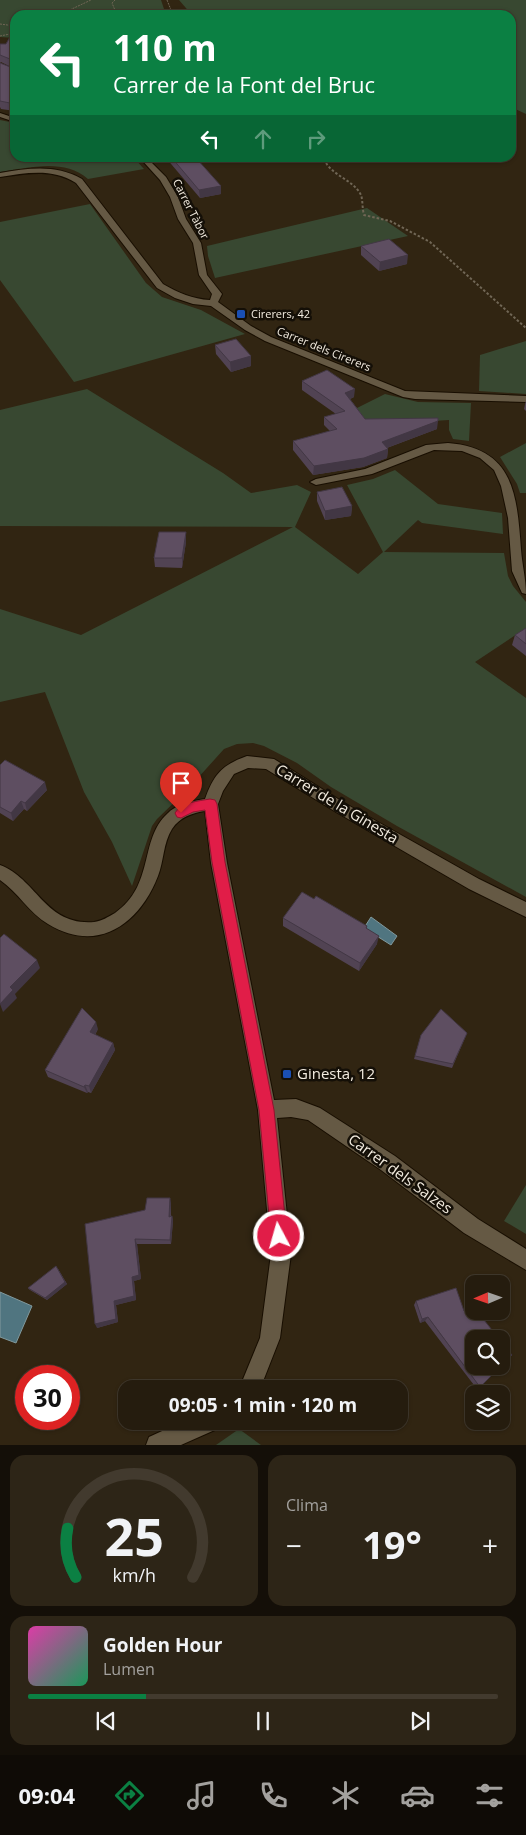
<!DOCTYPE html>
<html lang="es">
<meta charset="utf-8">
<style>
:root{--surface:#251c0e;--page:#2d2517;--text:#f1f3f6;--muted:#a3a19e;--line:#423a2e;--accent:#0b8043}
body{margin:0;font-family:"Open Sans",sans-serif;background:var(--page);color:var(--text);height:100vh;display:flex;flex-direction:column;font-size:19px;white-space:nowrap}
*{box-sizing:border-box;margin:0}
p{font-size:16px;color:var(--muted)}
.icon{flex:none;width:28px;height:28px;fill:none;stroke:currentColor;stroke-width:2;stroke-linecap:round;stroke-linejoin:round}
.map{position:relative;height:1445px;overflow:hidden}
.details{display:flex;flex-direction:column;gap:10px;padding:10px;background:#140f08;flex:1}
.details>*{flex:none}
.banner{position:absolute;left:10px;top:10px;width:506px;height:152px;border-radius:15px;box-shadow:0 1px 4px #0004,0 0 0 1px var(--line);background:#0b8043;color:#fff;overflow:hidden}
.needle{width:32px;rotate:268deg}
.fabs{position:absolute;left:465px;top:1275px;display:grid;gap:10px}
.fabs a{display:grid;place-items:center;width:45px;height:45px;border-radius:10px;background:var(--surface);box-shadow:0 1px 4px #0004,0 0 0 1px var(--line);font-size:25px}
.speed{position:absolute;left:15px;top:1365px;display:flex;gap:10px;font-size:25px;font-weight:700;text-align:center}
.speed>*{display:grid;place-content:center;width:65px;height:65px;border-radius:50%;background:var(--surface);box-shadow:0 1px 4px #0004,0 0 0 1px var(--line);line-height:1}
.speed .limit{border:8px solid #d22;background:#fff;color:#111}
.pin{position:absolute;display:grid;place-items:center;width:42px;height:42px;color:#fff;margin:-51px -21px;border-radius:50% 50% 50% 0;rotate:-45deg;box-shadow:0 0 5px #0007}
.pin .icon{rotate:45deg}
.me{position:absolute;width:55px;margin:-28px;rotate:354deg;stroke-linejoin:round;filter:drop-shadow(0 0 4px #0008)}
.turn{display:flex;align-items:center;gap:18px;height:105px;padding:0 20px;font-size:22px}
.turn .icon{width:65px;height:65px;stroke-width:2.5}
.turn b{display:block;font-size:35px;line-height:42px}
.lanes{display:flex;align-items:center;height:48px;padding:0 20px;background:#0003;justify-content:center;gap:25px;direction:ltr}
.lanes .off{opacity:.35}
.big{font-size:38px;font-weight:700;line-height:1.1}
.details .card{flex:1;display:flex;flex-direction:column;justify-content:center;gap:8px;min-width:0;padding:0 18px;border-radius:15px;background:var(--page)}
.details .dial{align-items:center;gap:0}
.dial svg{height:130px;overflow:visible;fill:none;stroke:var(--line);stroke-width:7;stroke-linecap:round;text-anchor:middle}
.dial text{fill:var(--text);stroke:none}
.song{display:flex;align-items:center;gap:15px}
.cover{width:60px;height:60px;border-radius:8px;background:linear-gradient(135deg,hsl(320 70% 55%),hsl(150 70% 35%))}
.played{height:5px;border-radius:2px;background:linear-gradient(90deg,var(--accent) 25%,var(--line) 25%)}
.keys{display:flex;justify-content:space-around;direction:ltr}
.heat{display:flex;justify-content:space-between;align-items:center;font-size:28px;direction:ltr}
.details .tiles{flex:1;display:grid;gap:10px;grid-template-columns:1fr 1fr}
.card:last-child{grid-column:span 2}
.trip{position:absolute;left:118px;top:1380px;width:290px;height:50px;border-radius:15px;background:var(--surface);box-shadow:0 1px 4px #0004,0 0 0 1px var(--line);font-weight:700;line-height:50px;text-align:center}
.tabs{display:flex;height:80px;justify-content:space-around;align-items:center;background:#0f0b06;color:var(--muted)}
.tabs .icon{width:35px;height:35px}
.tabs .on{color:var(--accent)}
.tabs b{font-size:22px;color:var(--text)}
.map>svg:first-child{display:block}
.green{fill:#384831}
.water{fill:#507580;stroke:#81999d}
.lines{fill:none;stroke-linecap:round;stroke-linejoin:round}
.minor-casing{stroke:#180e00;stroke-width:2}
.path-far1{stroke:#706655;stroke-width:1;stroke-dasharray:2 1;stroke-linecap:butt}
.path{stroke:#706655;stroke-width:2;stroke-dasharray:2.5 2;stroke-linecap:butt}
.minor{fill:#655944;fill-rule:evenodd}
.wall{fill:#514353}
.shaded-wall{fill:#423744}
.building{fill:#5e4e61;stroke:#423744}
.route{fill:#e11d48;stroke:#92132f}
.transit-dot{fill:#1a4fb4;stroke:#140f07;stroke-width:2}
.labels{text-anchor:middle;stroke-width:5;stroke-linejoin:round;paint-order:stroke}
.far-street-label{font-size:11px;fill:#f3ece0;stroke:#140f07}
.far-poi-label{font-size:11px;fill:#f3ece0;stroke:#140f07;text-anchor:start}
.near-street-label{font-size:15px;fill:#f3ece0;stroke:#140f07}
.near-poi-label{font-size:15px;fill:#f3ece0;stroke:#140f07;text-anchor:start}
</style>
<div class="map">
<svg width="526" height="1445" viewBox="0 0 526 1445">
<rect width="100%" height="100%" fill="#312512"/>
<g class="green">
<path d="M0,0H161L166,15H15V38L0,37Z"/>
<path d="M179,0H526V114L511,107V15H192Z"/>
<path d="M0,120L15,123V158H134L144,169L88,179C64,158 29,168 0,172Z"/>
<path d="M90,204L146,283L162,297L201,310L245,334L74,382L0,280V222Z"/>
<path d="M367,208L408,236L215,278L208,256L207,246Z"/>
<path d="M526,341V394L479,391L480,355Z"/>
<path d="M87,389L223,473L251,493L297,485L311,492L295,527L358,574L383,552L347,485L373,479L395,470L438,504L502,513L503,534L422,523L418,520L384,552L504,553L508,576L513,586L526,602V628L475,662L526,698V897L397,826L331,787L297,763L264,746L253,743L237,744L224,749L188,789L157,819L152,826L132,886L112,842L84,792L45,692L0,702V609L81,635L293,527L0,526V410Z"/>
<path d="M385,394L418,402L471,403L469,441L453,439L449,430V420L385,424L335,419Z"/>
<path d="M526,443V493H520L517,484L500,457Z"/>
<path d="M526,1185V1234L504,1221Z"/>
<path d="M239,1429L261,1445H216Z"/>
</g>
<g class="water">
<path d="M371,917L397,936L391,945L364,928Z"/>
<path d="M0,1292L32,1306L16,1343L0,1337Z"/>
</g>
<g class="lines">
<defs>
<g id="minor">
<path d="M0,113L15,118V122L0,117Z"/>
<path d="M140,158H147L166,177L178,197L186,219L201,243L207,275L222,294L218,302L251,326L271,337L405,391L526,396V402L415,399L403,397L265,341L245,330L211,306L193,304L175,298L157,288L76,183C52,168 27,173 0,177V173C29,168 56,164 82,179L163,284C179,293 192,299 210,300L212,294L199,275L193,243L178,219L170,197L160,180Z"/>
<path d="M448,443C514,448 517,495 521,549C522,564 526,579 526,594L522,593L512,571L508,518L501,486L494,470L480,458L462,451L434,450L372,474L316,485L310,482L316,479L365,469L426,445Z"/>
<path d="M247,756L274,759L346,804L479,879L526,902V917L469,889L336,812L266,769L248,768L234,774L223,791L218,804L227,863L274,1100L296,1099L320,1108L395,1156L478,1219L526,1249V1270L464,1233L381,1170L308,1120L291,1117L277,1118L291,1254L280,1338L260,1389H239L260,1338L271,1254L258,1110L211,863L205,811C192,813 180,817 172,829C163,843 164,861 158,876C139,925 97,954 48,924C29,913 18,892 0,880V865C37,879 45,926 94,922C102,921 108,917 115,913C155,885 139,840 167,814C176,804 193,801 205,799C214,774 222,765 247,756Z"/>
<path d="M184,1421H220L217,1429L181,1445H146L149,1437Z"/>
</g>
</defs>
<use href="#minor" class="minor-casing"/>
<g class="path-far1">
<path d="M115,0L112,3L117,15"/>
<path d="M167,0L173,15"/>
<path d="M59,15L91,0"/>
<path d="M0,24L15,26"/>
<path d="M0,36L15,33"/>
<path d="M323,158L324,160"/>
</g>
<path class="path" d="M324,159C331,176 353,179 361,195C363,201 362,208 364,215L390,221L430,242L526,328"/>
<use href="#minor" class="minor"/>
</g>
<g class="wall">
<path d="M15,35V111L1,109L0,107V63L13,68L1,62L0,63V44H6Z"/>
<path d="M166,158H196L221,194L200,198Z"/>
<path d="M361,246L407,264L379,271L361,255Z"/>
<path d="M215,345L251,356V366L231,372L216,354Z"/>
<path d="M302,381L354,397L350,399L365,419L437,429L387,448L388,449L387,458L363,467L313,475L293,450V441L330,431L324,425V417L336,414L302,390Z"/>
<path d="M526,400V411L524,409Z"/>
<path d="M317,492L352,506L351,516L325,520L317,501Z"/>
<path d="M186,532V542L182,568L155,567L154,558Z"/>
<path d="M526,628V656L512,645L515,635Z"/>
<path d="M0,765L47,790L27,811L24,809L13,821L0,813Z"/>
<path d="M314,899L367,926V929L377,944L359,971L283,926V918Z"/>
<path d="M98,1029L95,1035L113,1043L115,1050L91,1093L88,1092L87,1093L48,1077L45,1070Z"/>
<path d="M467,1033L452,1068L414,1059L421,1035Z"/>
<path d="M171,1203V1216H172L173,1221L171,1244H137L141,1279L134,1281L136,1300L116,1305L118,1322L97,1328L145,1210Z"/>
<path d="M58,1269L67,1284L47,1300L30,1290L28,1288Z"/>
<path d="M416,1301L480,1387L477,1389L425,1321L420,1323L414,1305Z"/>
</g>
<g class="shaded-wall">
<path d="M221,186V194L200,198L199,190Z"/>
<path d="M408,255L407,264L379,271L380,262Z"/>
<path d="M251,356V366L231,372L230,362Z"/>
<path d="M355,389L354,397L344,402L345,393Z"/>
<path d="M438,421L437,429L381,450L382,442Z"/>
<path d="M388,449L387,458L363,467L313,475L314,466Z"/>
<path d="M352,506L351,516L325,520V511Z"/>
<path d="M186,532V542L182,568V558Z"/>
<path d="M45,782L47,790L27,811L25,803Z"/>
<path d="M21,801L24,809L13,821L11,813Z"/>
<path d="M379,936L377,944L359,971L360,963Z"/>
<path d="M37,960L40,968L15,994L17,998L3,1012L0,1004L10,987Z"/>
<path d="M96,1022L98,1029L92,1040L90,1032Z"/>
<path d="M113,1043L115,1050L91,1093L89,1086Z"/>
<path d="M85,1085L88,1092L87,1093L84,1087Z"/>
<path d="M170,1198L171,1203L170,1221L169,1217Z"/>
<path d="M172,1216L173,1221L171,1244L170,1240Z"/>
<path d="M135,1239L137,1244L141,1279L134,1281L136,1300L116,1305L118,1322L97,1328L95,1324L132,1277Z"/>
<path d="M58,1269L67,1284L47,1300L45,1298Z"/>
<path d="M428,1317L425,1321L420,1323L422,1319Z"/>
</g>
<g class="building">
<path d="M11,35H15V61L0,55V44H6Z"/>
<path d="M0,63L13,68L15,67V104L0,101Z"/>
<path d="M172,158H196L221,186L199,190Z"/>
<path d="M389,239L408,255L380,262L361,246Z"/>
<path d="M236,339L251,356L230,362L215,345Z"/>
<path d="M327,370L355,389L345,393L365,419L438,418V421L382,442L388,449L364,458L314,466L293,441L337,429L324,417L345,411L302,381Z"/>
<path d="M342,487L352,506L325,511L317,492Z"/>
<path d="M159,532H186L182,558H154Z"/>
<path d="M526,628V644L515,635Z"/>
<path d="M5,760L45,782L25,803L21,801L11,813L0,807V765Z"/>
<path d="M302,892L314,899L316,896L367,926L366,928L379,936L360,963L283,918Z"/>
<path d="M4,934L37,960L10,987L13,990L0,1004V938Z"/>
<path d="M82,1008L96,1022L90,1032L113,1043L89,1086L85,1085L84,1087L45,1070Z"/>
<path d="M441,1009L467,1033L453,1064L415,1056L421,1035Z"/>
<path d="M147,1198H170L169,1217L172,1216L170,1240L135,1239L139,1275L132,1277L134,1296L114,1301L116,1319L95,1324L85,1224L145,1210Z"/>
<path d="M56,1266L65,1282L45,1298L28,1288Z"/>
<path d="M456,1288L464,1311L471,1304L474,1307V1311H477L499,1339H474V1366H501V1342L512,1355L480,1387L428,1317L422,1319L416,1301Z"/>
</g>
<path class="route" d="M210,799L215,800L217,804L225,862L274,1110L287,1236L285,1242L279,1244L274,1242L271,1236L259,1110L212,862L205,810L193,812L181,818L177,817L175,813C181,802 199,801 210,799Z"/>
<g class="transit-dot">
<rect x="236" y="309" width="10" height="10" rx="2.5"/>
<rect x="282" y="1069" width="10" height="10" rx="2.5"/>
</g>
<g class="labels">
<g class="far-street-label">
<text transform="translate(191 209) rotate(63)" y="4">Carrer Tàbor</text>
<text transform="translate(324 349) rotate(22)" y="4">Carrer dels Cirerers</text>
</g>
<g class="far-poi-label">
<text x="251" y="318">Cirerers, 42</text>
</g>
<g class="near-street-label">
<text transform="translate(337 804) rotate(31)" y="5">Carrer de la Ginesta</text>
<text transform="translate(400 1174) rotate(36)" y="5">Carrer dels Salzes</text>
</g>
<g class="near-poi-label">
<text x="297" y="1079">Ginesta, 12</text>
</g>
</g>
</svg>
<div class="fabs">
<a><svg class="needle" viewBox="-14 -14 28 28"><path d="M0-13l5 13h-10z" fill="#e53935"/><path d="M0 13l5-13h-10z" fill="#a3a19e"/></svg></a>
<a><svg class="icon" aria-label="search" viewBox="0 0 24 24"><circle cx="10" cy="10" r="6"/><path d="M15 15l6 6"/></svg></a>
<a><svg class="icon" aria-label="layers" viewBox="0 0 24 24"><path d="M12 4l9 5-9 5-9-5zM3 14l9 5 9-5"/></svg></a>
</div>
<div class="speed"><div class="limit">30</div></div>
<div class="pin" style="left:181px;top:813px;background:#d93025"><svg class="icon" aria-label="arrive" viewBox="0 0 24 24"><path d="M6 21V4h12l-3 4 3 4H6"/></svg></div>
<svg class="me" style="left:279px;top:1236px" viewBox="-20 -20 40 40"><circle r="17" fill="#e11d48" stroke="#fff" stroke-width="3"/><path d="M0-11L8 9 0 5-8 9z" fill="#fff"/></svg>
<div class="trip">09:05 · 1 min · 120 m</div>
<div class="banner">
<div class="turn"><svg class="icon" aria-label="left" viewBox="0 0 24 24"><path d="M17 20v-9H6M10 6l-5 5 5 5"/></svg><div><b>110 m</b>Carrer de la Font del Bruc</div></div>
<div class="lanes"><svg class="icon" aria-label="left" viewBox="0 0 24 24"><path d="M17 20v-9H6M10 6l-5 5 5 5"/></svg><svg class="icon off" aria-label="ahead" viewBox="0 0 24 24"><path d="M12 20V5M6 11l6-6 6 6"/></svg><svg class="icon off" aria-label="right" viewBox="0 0 24 24"><path d="M7 20v-9h11M14 6l5 5-5 5"/></svg></div>
</div>
</div>
<section class="details">
<div class="tiles">
<div class="card dial"><svg viewBox="0 0 100 80">
<path d="M14 69A42 42 0 1 1 86 69"/>
<path d="M14 69A42 42 0 0 1 9 39" stroke="#0b8043"/>
<text x="50" y="56" font-size="32" font-weight="700">25</text>
<text x="50" y="72" font-size="11">km/h</text>
</svg></div>
<div class="card"><p>Clima</p>
<div class="heat"><a>−</a><b class="big">19°</b><a>+</a></div>
</div>
<div class="card">
<div class="song"><i class="cover"></i><div><b>Golden Hour</b><p>Lumen</p></div></div>
<div class="played"></div>
<div class="keys"><svg class="icon" aria-label="previous" viewBox="0 0 24 24"><path d="M18 5L8 12l10 7zM5 5v14"/></svg><svg class="icon" aria-label="pause" viewBox="0 0 24 24"><path d="M8 5v14M16 5v14"/></svg><svg class="icon" aria-label="next" viewBox="0 0 24 24"><path d="M6 5l10 7-10 7zM19 5v14"/></svg></div>
</div>
</div>
</section>
<nav class="tabs">
<b>09:04</b>
<svg class="icon on" aria-label="directions" viewBox="0 0 24 24"><path d="M12 3l9 9-9 9-9-9zM9 14v-3h6M13 9l2 2-2 2"/></svg>
<svg class="icon" aria-label="music" viewBox="0 0 24 24"><path d="M9 18V5l10-2v13"/><circle cx="6" cy="18" r="3"/><circle cx="16" cy="16" r="3"/></svg>
<svg class="icon" aria-label="phone" viewBox="0 0 24 24"><path d="M5 4h4l2 5-3 2q2 4 5 5l2-3 5 2v4C11 20 4 13 5 4z"/></svg>
<svg class="icon" aria-label="climate" viewBox="0 0 24 24"><path d="M12 3v18M4 7l16 10M4 17L20 7"/></svg>
<svg class="icon" aria-label="car" viewBox="0 0 24 24"><path d="M5 17H2v-5l4-1 3-4h7l3 4 3 1v5h-3M9 17h6M6 11h13"/><circle cx="7" cy="17" r="2"/><circle cx="17" cy="17" r="2"/></svg>
<svg class="icon" aria-label="filters" viewBox="0 0 24 24"><path d="M4 7h16M4 17h16"/><circle cx="9" cy="7" r="2"/><circle cx="15" cy="17" r="2"/></svg>
</nav>
